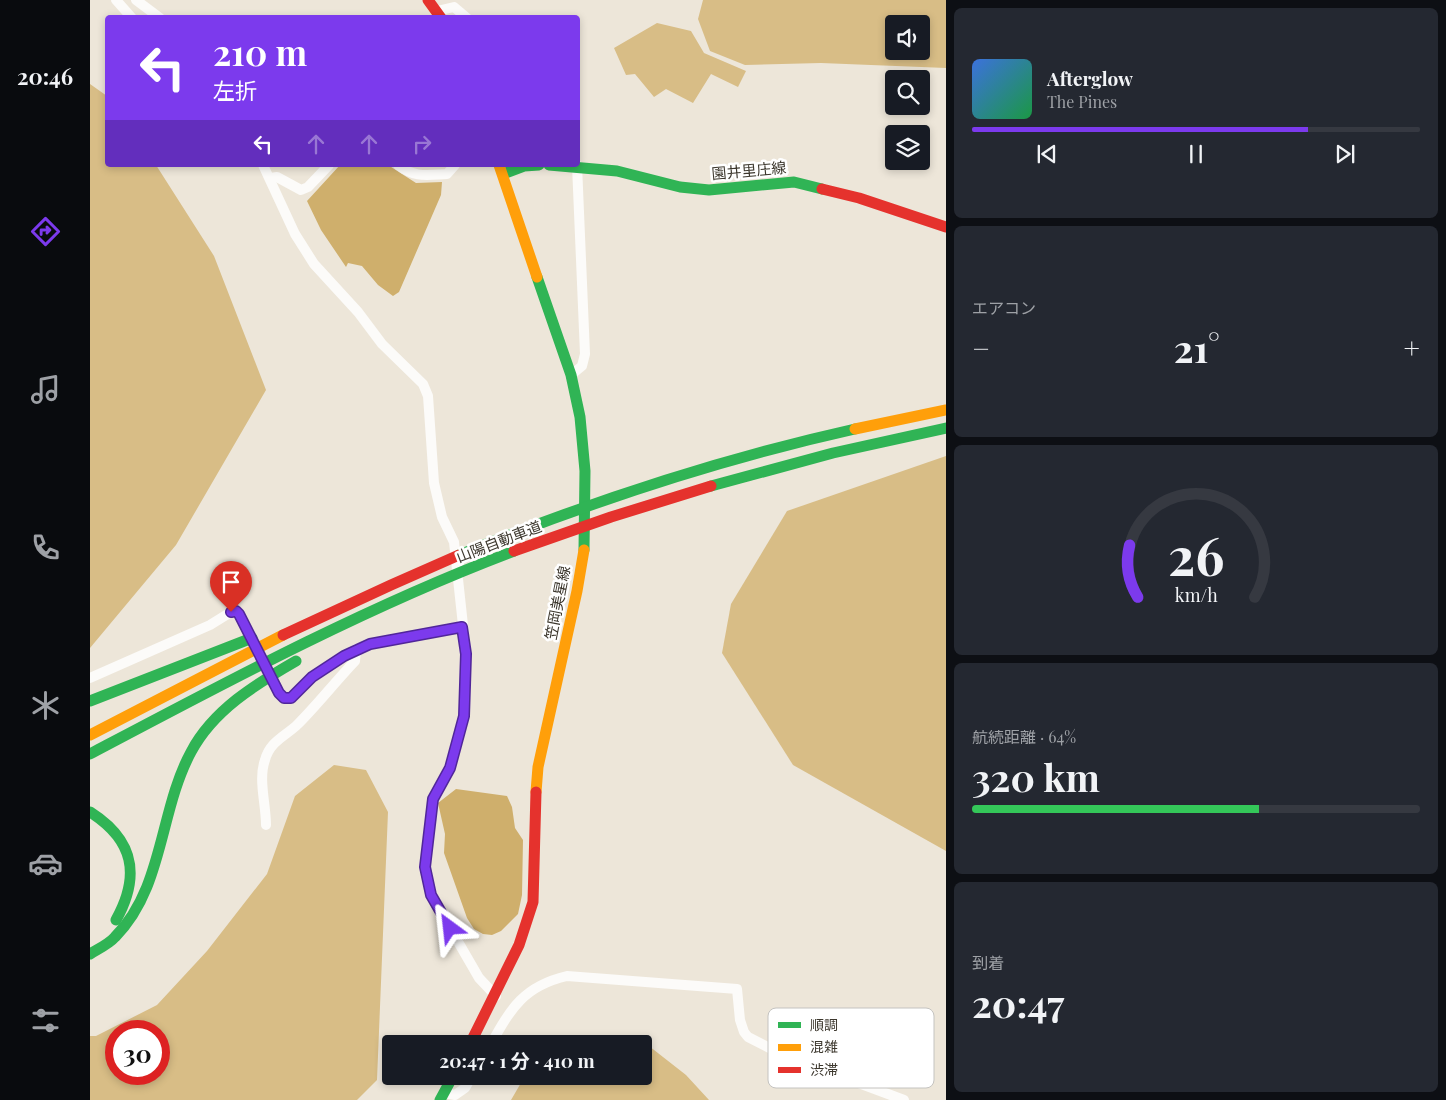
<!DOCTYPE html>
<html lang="ja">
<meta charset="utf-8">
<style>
:root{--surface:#171b24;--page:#242831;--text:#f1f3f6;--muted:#9ea1a6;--line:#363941;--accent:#7c3aed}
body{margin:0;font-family:"Playfair Display","Noto Sans JP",serif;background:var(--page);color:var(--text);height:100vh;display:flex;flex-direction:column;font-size:19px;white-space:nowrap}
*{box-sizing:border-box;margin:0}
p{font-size:16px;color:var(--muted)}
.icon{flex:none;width:28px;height:28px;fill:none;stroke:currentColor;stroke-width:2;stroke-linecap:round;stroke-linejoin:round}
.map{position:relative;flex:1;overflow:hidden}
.sheet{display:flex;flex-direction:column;gap:8px;padding:8px;background:#0d0f14;width:500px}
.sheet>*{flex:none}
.banner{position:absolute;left:15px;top:15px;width:475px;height:152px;border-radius:5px;box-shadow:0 2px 8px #0003;background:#7c3aed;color:#fff;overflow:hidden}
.buttons{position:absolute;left:795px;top:15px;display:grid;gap:10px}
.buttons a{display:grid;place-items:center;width:45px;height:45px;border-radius:5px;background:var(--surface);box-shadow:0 2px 8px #0003;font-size:25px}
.speed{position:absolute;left:15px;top:1020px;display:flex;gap:10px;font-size:25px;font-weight:700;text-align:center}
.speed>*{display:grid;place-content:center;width:65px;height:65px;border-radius:50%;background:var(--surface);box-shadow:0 2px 8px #0003;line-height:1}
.speed .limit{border:8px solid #d22;background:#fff;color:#111}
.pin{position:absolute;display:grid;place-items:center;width:42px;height:42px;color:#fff;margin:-51px -21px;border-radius:50% 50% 50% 0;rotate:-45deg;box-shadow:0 0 5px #0007}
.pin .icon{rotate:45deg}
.me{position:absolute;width:55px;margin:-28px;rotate:330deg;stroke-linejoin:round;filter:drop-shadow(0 0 4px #0008)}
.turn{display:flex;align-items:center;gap:18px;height:105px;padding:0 25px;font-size:22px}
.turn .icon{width:65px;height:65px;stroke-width:2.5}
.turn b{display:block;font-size:35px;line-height:42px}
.lanes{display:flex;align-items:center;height:48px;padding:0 25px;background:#0003;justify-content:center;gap:25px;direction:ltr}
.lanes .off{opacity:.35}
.big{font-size:38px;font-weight:700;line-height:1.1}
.sheet .widget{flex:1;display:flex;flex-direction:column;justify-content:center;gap:8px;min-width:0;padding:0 18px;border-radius:8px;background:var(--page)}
.sheet .dial{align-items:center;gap:0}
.dial svg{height:130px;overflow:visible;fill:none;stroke:var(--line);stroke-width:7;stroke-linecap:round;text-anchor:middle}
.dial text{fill:var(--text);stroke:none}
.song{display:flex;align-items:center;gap:15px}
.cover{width:60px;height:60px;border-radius:8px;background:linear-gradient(135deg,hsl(220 70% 55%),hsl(140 70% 35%))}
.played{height:5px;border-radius:2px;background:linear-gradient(90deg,var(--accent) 75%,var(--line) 75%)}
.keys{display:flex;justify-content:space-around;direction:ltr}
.heat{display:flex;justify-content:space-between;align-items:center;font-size:28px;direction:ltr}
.charge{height:8px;border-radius:4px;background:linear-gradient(90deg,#34c759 64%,var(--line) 0)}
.trip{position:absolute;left:292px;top:1035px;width:270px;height:50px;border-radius:5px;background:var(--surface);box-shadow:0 2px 8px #0003;font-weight:700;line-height:50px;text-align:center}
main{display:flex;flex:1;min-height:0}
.dock{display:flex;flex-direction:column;width:90px;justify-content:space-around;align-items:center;background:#090b0e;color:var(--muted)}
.dock .icon{width:35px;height:35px}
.dock .on{color:var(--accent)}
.dock b{font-size:22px;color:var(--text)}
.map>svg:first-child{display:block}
.forest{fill:#d8bd86;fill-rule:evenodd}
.water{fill:#cfaf6c}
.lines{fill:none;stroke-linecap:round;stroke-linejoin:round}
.street{stroke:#fcfbf9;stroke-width:10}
.fast{stroke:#30b455;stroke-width:11}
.slow{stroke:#ff9f0a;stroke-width:11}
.jam{stroke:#e5322d;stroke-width:11}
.route-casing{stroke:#51269a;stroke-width:12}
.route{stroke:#7c3aed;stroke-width:9}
.labels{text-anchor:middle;stroke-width:5;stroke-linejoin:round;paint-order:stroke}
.street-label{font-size:15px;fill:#3c372d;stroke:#fff}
.key{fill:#fff;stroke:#c4c3c0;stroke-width:1}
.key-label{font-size:14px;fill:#3c372d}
</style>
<main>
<nav class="dock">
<b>20:46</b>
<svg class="icon on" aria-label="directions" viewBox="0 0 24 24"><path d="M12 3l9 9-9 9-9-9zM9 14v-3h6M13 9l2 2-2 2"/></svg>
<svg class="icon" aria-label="music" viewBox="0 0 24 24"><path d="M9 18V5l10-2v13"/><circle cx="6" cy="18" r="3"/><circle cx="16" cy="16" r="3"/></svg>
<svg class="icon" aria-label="phone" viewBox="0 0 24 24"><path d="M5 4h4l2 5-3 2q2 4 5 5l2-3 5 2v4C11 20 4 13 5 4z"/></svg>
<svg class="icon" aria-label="climate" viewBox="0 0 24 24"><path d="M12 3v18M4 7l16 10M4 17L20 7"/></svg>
<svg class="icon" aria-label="car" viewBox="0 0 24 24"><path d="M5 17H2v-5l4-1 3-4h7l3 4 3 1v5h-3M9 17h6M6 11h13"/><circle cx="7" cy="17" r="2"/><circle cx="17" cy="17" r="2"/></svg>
<svg class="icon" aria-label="filters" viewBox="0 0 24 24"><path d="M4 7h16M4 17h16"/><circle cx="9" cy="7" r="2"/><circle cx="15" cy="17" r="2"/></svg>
</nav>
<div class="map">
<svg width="856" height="1100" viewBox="0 0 856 1100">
<rect width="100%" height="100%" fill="#ede6d9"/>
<g class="forest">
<path d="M613,0H856V68L731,63L655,65L620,51L608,19ZM804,24H831V51H804Z"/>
<path d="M567,23L601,31L614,53L656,71L648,87L621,74L603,103L576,89L564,97L545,74L536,75L524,48Z"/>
<path d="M0,84L17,96L18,165H66L124,256L176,390L86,545L0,648Z"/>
<path d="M856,456V851L703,765L632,653L641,604L697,511Z"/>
<path d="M244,765L276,770L298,812L287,1080L267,1100H0V1036H6L67,1005L117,951L177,874L205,796ZM69,1031V1074H26V1031Z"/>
<path d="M550,1039L596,1075L619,1100H421L435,1076H554V1044H485Z"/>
</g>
<g class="water">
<path d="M250,165H298L326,183L352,182L351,195L309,292L303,296L288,285L272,266L258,263L256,267L231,230L217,201Z"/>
<path d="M366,789L417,796L422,807L425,828L433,840L432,895L428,914L411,931L402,935L393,934L384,929L377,918L354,853L355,834L348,803Z"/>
</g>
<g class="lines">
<g class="street">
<path d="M26,0L42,18"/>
<path d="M46,0L70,18"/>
<path d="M347,11L364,7L377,18"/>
<path d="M173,165L205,234L224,264L268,312L292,344L333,384L338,396L344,483L352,517L364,542L376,653L374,716L360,768L343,799L335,867L341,895L389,978L406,996"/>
<path d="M308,165C325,178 336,175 357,174L365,165"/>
<path d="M180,178L187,177L211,190L218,187L239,165"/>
<path d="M481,375L492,366L495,354L487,165"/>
<path d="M179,674L189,693L194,698H201L222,677L254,656L280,644L372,627"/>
<path d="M0,678L120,625L141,612L146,611L149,614L162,641"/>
<path d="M176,825C176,804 168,779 175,760C180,741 196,736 208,724C228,704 245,682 265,661L266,649"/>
<path d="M401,1044C421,1008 434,986 477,976L647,989L650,1020L654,1032L658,1037L691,1054L814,1100"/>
<path d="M354,1093L365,1095L375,1088L382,1076"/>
</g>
<g class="fast">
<path d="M459,165L527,171L590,187L619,190L704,182L732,189"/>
<path d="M413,174L434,166L449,165"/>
<path d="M447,277L481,375L490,417L495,471L494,550"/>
<path d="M621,486L743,453L856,428"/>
<path d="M369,555C497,503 630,459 765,429"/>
<path d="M0,701L162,638"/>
<path d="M0,754C138,681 278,606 424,551"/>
<path d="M0,812C44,840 51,875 26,920"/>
<path d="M0,954C8,949 19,944 25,937C74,888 69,811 101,752C123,710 166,684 206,661"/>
<path d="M350,1100L363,1076"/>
</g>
<g class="slow">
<path d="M409,165L447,277"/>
<path d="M765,429L856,410"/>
<path d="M0,735L193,635"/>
<path d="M446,792L448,767L487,591L494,550"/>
</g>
<g class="jam">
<path d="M338,0L351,18"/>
<path d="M732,189L769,198L856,227"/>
<path d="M424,551L521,517L621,486"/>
<path d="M193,635L301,585L369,555"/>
<path d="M380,1044L429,945L443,902L446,792"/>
</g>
</g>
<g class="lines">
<defs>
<path id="route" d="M141,612L146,611L149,614L189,693L194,698H201L222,677L254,656L280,644L372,627L376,654L374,716L360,768L343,799L335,867L341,895L360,928"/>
</defs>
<use href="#route" class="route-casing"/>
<use href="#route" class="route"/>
</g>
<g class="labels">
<g class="street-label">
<text transform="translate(659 171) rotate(-5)" y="5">園井里庄線</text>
<text transform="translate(409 542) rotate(-21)" y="5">山陽自動車道</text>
<text transform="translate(468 603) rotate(-79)" y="5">笠岡美星線</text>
</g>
</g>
<rect x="678" y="1008" width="166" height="80" rx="8" class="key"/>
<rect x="688" y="1022" width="23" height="6" fill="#30b455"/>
<rect x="688" y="1044" width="23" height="7" fill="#ff9f0a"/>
<rect x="688" y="1067" width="23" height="6" fill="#e5322d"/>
<g class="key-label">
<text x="720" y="1030">順調</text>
<text x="720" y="1052">混雑</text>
<text x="720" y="1075">渋滞</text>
</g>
</svg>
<div class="buttons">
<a><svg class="icon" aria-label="sound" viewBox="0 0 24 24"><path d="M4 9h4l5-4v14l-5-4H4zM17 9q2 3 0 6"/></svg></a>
<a><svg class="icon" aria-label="search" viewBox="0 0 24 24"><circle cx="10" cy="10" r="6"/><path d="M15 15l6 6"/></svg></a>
<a><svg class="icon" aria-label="layers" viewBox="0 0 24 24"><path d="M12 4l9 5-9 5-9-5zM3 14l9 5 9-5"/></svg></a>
</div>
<div class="speed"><div class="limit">30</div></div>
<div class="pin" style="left:141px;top:612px;background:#d93025"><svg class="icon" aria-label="arrive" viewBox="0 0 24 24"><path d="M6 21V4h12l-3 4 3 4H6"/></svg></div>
<svg class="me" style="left:360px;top:928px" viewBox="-20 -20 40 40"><path d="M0-17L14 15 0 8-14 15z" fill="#7c3aed" stroke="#fff" stroke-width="4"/></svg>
<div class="trip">20:47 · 1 分 · 410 m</div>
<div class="banner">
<div class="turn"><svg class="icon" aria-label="left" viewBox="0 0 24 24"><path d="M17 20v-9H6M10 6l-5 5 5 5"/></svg><div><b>210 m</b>左折</div></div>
<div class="lanes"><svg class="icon" aria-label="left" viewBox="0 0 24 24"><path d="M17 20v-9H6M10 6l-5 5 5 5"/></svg><svg class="icon off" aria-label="ahead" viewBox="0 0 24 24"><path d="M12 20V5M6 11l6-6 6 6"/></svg><svg class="icon off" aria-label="ahead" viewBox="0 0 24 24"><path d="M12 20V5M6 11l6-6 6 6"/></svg><svg class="icon off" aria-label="right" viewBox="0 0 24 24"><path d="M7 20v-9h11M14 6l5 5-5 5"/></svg></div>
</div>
</div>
<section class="sheet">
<div class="widget">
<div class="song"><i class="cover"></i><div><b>Afterglow</b><p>The Pines</p></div></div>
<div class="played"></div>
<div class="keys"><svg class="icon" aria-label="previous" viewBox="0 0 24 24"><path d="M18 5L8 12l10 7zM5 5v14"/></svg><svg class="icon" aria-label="pause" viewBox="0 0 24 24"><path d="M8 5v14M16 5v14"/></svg><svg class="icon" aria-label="next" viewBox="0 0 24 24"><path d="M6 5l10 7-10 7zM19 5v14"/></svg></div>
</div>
<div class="widget"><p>エアコン</p>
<div class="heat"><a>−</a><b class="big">21°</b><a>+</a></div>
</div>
<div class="widget dial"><svg viewBox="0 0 100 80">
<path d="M14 69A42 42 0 1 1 86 69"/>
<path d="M14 69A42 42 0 0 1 9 37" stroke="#7c3aed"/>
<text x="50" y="56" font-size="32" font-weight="700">26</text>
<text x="50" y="72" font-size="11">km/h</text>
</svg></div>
<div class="widget"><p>航続距離 · 64%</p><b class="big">320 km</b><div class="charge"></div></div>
<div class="widget"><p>到着</p><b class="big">20:47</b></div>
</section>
</main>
